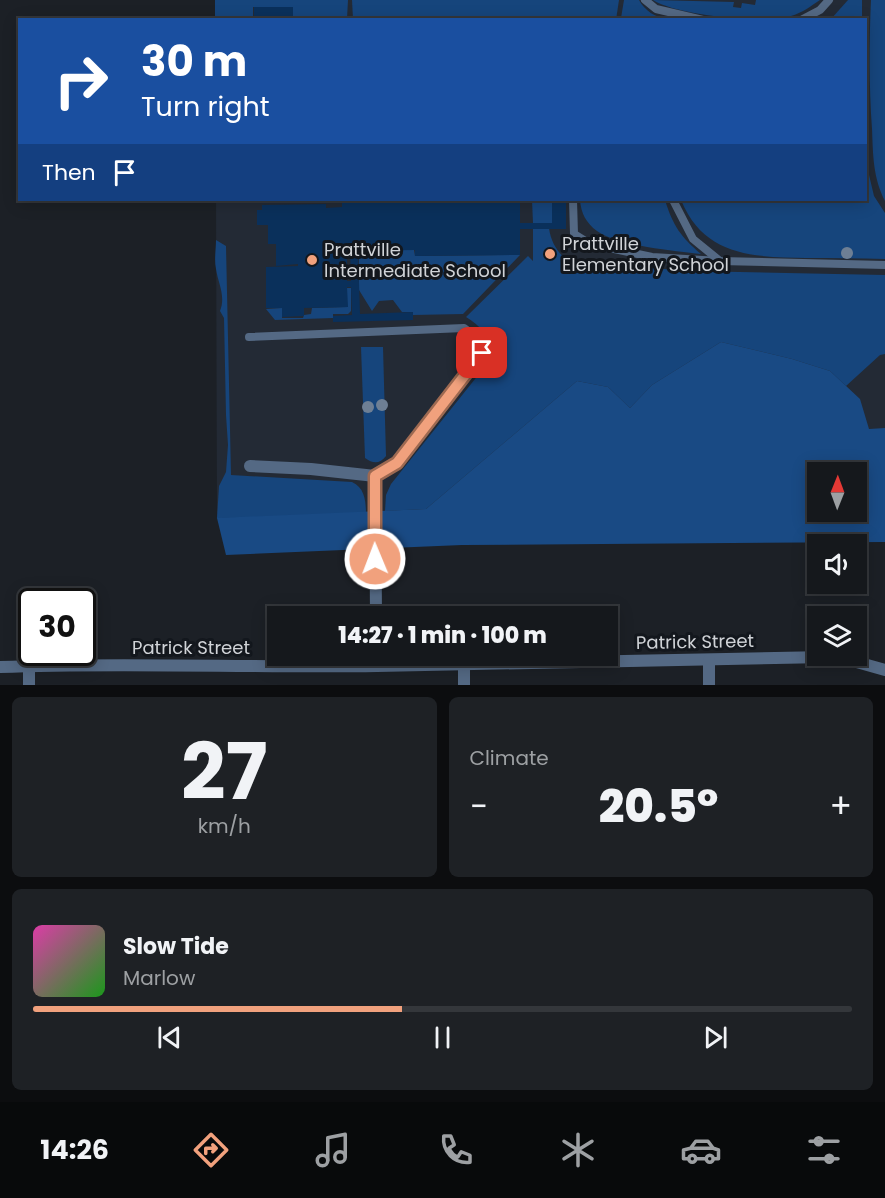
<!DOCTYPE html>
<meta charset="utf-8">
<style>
:root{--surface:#15181c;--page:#1e2125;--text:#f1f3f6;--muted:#9da0a3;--line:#34373b;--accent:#f1a17d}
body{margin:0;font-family:Poppins,sans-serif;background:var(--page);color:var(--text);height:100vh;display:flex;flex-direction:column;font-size:22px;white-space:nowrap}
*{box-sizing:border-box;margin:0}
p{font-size:20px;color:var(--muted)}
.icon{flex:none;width:33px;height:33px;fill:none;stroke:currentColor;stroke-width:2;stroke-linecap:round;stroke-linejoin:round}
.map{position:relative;height:685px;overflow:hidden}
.sheet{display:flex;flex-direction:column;gap:12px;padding:12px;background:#0c0d0f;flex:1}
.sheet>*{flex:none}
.guide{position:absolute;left:18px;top:18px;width:849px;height:183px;border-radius:0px;box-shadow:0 3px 15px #0003,0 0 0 2px var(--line);background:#1a4fa0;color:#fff;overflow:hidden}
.needle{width:39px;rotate:1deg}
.buttons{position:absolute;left:807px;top:462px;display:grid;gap:12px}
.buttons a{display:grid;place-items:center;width:60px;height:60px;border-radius:0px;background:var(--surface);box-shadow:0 3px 15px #0003,0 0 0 2px var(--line);font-size:30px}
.speed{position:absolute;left:18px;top:588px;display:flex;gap:12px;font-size:30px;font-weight:700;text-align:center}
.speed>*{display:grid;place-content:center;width:78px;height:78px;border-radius:50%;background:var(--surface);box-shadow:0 3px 15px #0003,0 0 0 2px var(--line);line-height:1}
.speed .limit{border:3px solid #111;border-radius:9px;background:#fff;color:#111}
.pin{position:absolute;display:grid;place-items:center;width:51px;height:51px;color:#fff;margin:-26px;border-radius:12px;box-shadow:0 3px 9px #0006}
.me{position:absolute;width:66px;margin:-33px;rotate:359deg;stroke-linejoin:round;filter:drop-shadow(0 0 4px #0008)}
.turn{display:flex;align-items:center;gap:21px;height:126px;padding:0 24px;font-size:27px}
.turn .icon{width:78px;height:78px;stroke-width:2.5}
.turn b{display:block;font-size:42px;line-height:51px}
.then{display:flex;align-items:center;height:57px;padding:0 24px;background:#0003;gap:12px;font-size:22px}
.big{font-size:45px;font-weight:800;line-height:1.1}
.sheet .tile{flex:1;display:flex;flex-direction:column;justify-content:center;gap:9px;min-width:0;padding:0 21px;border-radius:9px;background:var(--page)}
.sheet .dial{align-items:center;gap:0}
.dial b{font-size:78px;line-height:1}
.song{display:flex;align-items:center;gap:18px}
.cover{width:72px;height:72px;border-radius:9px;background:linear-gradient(135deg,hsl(320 70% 55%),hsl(120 70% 35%))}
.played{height:6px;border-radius:3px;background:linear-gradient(90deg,var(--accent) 45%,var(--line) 45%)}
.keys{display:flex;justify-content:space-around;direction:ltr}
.heat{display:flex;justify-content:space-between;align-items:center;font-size:33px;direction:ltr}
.sheet .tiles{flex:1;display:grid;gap:12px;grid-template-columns:1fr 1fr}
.tile:last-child{grid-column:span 2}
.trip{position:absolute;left:267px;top:606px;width:351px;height:60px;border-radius:0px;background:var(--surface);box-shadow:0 3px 15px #0003,0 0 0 2px var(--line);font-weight:800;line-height:60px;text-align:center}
.tabs{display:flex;height:96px;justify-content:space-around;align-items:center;background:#080a0b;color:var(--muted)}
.tabs .icon{width:42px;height:42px}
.tabs .active{color:var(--accent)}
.tabs b{font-size:27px;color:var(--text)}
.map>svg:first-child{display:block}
.built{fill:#232a35;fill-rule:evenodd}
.green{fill:#16457c}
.forest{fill:#194a84;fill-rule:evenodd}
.building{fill:#0a305b;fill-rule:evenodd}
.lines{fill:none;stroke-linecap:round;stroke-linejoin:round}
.lane{stroke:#546984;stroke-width:8}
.street{stroke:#546984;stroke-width:12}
.tree{fill:#6e7f94}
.route-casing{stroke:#9d6951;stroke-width:15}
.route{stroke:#f1a17d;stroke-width:10}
.poi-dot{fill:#f1a17d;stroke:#13171d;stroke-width:2}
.labels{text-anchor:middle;stroke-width:6;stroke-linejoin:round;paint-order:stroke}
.poi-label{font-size:18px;fill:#d0d3d7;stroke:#13171d;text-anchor:start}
.street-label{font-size:18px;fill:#d0d3d7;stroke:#13171d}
</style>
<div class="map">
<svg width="885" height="685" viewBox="0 0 885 685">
<rect width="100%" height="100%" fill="#1c2026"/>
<path class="built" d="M215,0H885V514L217,518L216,200H866V20H215ZM818,472H856V512H818Z"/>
<g class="green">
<path d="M215,0H348L347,19H293V7H253V19H215Z"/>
<path d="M352,0H619L616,20L353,19Z"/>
<path d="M624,0H639C645,11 655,17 667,19L621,18Z"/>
<path d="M653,0L734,2L733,7L741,8L742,3L755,5L756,0H820C811,6 802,13 791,16C761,23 678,16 653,0Z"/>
<path d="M848,0H862V19H831Z"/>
<path d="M871,0H885V201C873,178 873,155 872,129C869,86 869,43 871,0Z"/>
<path d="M866,162L874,196L885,213V259C859,258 832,258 806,258C752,257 704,256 681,200H866Z"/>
<path d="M532,200H552V223H533Z"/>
<path d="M580,200H665C673,226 681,237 701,254C675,251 618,246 597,231C586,223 581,213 580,200Z"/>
<path d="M549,228C552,252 570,265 590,274L595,259L650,268L689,271L885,275V354L880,355L846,386L830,371L792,359L721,342L652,385L630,408L608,387L577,381L426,509L385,511L386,495L391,484L487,364C496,343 484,328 466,317L528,256L533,261V229Z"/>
<path d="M216,240L226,246L231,475L352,482C366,488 366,504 366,517L217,518L219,486L226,472L228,445L226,415L224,318L220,311C226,296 218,283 216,269C214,260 216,249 216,240Z"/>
<path d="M359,250H414L415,256L520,255L463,314L413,315V312H402L393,300L379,301L372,311L359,290Z"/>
<path d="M347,288H351V311L348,314H333V318L275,320L266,309L282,308V318H303L304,315L311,314L312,308L347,307Z"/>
<path d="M361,347H383L386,456C380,464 373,464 365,458Z"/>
</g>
<path class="forest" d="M721,342L792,359L830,371L860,399L869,429L885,428V542L462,545L226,555L217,518L426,509L577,381L608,387L630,408L652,385ZM818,472H856V512H818Z"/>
<g class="building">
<rect x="254" y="7" width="39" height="13"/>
<path d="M342,200H520V223H552V200H566V229H520V255L415,256V250L358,251L360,314L413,312V320L333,322V316L352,315L351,287H347L348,307L304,308V316L282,317V308H266V267L298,266V264L276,266V244H268V225H257V210H262V205L326,204V208L342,207ZM347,251H350L351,281H347Z"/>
</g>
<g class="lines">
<g class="lane">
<path d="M645,0L656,9L703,20"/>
<path d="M801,20L820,10L829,0"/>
<path d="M573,200L574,234L590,244L652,257L720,261L885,265"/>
<path d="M673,200L693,239L720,261"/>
<path d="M249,337L464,328L476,337L482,353L419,434"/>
</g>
<g class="street">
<path d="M250,466L311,469L375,476L397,463L419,434"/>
<path d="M375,476L376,616"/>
<path d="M464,663V685"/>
<path d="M0,667C125,662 251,668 377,666C526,663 676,660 826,657L846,659L885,670"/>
<path d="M29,685V666"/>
<path d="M709,685V660"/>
</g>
</g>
<g class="tree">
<circle cx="847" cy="253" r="6"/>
<circle cx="382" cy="405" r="6"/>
<circle cx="368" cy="407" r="6"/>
</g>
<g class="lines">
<defs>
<path id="route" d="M375,559V476L397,463L482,353"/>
</defs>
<use href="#route" class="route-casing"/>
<use href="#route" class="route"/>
</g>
<g class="poi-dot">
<circle cx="550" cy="254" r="6"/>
<circle cx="312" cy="260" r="6"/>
</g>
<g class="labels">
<g class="poi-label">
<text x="562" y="250">Prattville<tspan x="562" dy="21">Elementary School</tspan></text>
<text x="324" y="256">Prattville<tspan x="324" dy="21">Intermediate School</tspan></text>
</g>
<g class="street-label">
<text transform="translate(695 642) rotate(-1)" y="6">Patrick Street</text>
<text x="191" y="654">Patrick Street</text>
</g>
</g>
</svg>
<div class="buttons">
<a><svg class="needle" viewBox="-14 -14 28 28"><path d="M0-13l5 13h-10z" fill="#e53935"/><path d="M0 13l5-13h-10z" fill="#9da0a3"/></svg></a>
<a><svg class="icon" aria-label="sound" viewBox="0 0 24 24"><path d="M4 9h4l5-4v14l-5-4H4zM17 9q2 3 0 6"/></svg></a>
<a><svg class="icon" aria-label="layers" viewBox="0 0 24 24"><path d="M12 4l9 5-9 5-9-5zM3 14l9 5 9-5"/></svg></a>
</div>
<div class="speed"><div class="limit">30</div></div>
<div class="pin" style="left:482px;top:353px;background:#d93025"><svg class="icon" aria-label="arrive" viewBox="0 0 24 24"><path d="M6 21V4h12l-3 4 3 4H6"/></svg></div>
<svg class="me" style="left:375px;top:559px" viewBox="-20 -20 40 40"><circle r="17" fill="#f1a17d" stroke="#fff" stroke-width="3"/><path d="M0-11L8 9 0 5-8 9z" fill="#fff"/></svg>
<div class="trip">14:27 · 1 min · 100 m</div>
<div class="guide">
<div class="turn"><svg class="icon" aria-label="right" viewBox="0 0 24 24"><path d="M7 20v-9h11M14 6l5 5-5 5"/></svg><div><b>30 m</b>Turn right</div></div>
<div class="then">Then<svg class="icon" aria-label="arrive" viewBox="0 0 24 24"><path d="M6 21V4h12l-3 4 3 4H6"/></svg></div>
</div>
</div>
<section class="sheet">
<div class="tiles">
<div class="tile dial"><b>27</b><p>km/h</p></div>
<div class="tile"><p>Climate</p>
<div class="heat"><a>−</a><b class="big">20.5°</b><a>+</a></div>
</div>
<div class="tile">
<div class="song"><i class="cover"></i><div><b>Slow Tide</b><p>Marlow</p></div></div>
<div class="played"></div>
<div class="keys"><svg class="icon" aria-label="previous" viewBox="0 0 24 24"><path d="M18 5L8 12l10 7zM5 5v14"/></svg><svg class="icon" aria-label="pause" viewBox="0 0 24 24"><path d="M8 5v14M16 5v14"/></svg><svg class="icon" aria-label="next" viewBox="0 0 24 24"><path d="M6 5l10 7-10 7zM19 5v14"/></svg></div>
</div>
</div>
</section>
<nav class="tabs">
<b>14:26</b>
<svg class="icon active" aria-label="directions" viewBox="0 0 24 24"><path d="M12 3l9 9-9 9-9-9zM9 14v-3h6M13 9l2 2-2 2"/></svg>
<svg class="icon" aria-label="music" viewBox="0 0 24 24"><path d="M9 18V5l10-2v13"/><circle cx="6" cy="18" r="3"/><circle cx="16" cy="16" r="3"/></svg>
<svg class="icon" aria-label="phone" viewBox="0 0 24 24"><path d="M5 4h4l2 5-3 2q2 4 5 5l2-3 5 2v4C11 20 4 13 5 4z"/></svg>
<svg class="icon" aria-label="climate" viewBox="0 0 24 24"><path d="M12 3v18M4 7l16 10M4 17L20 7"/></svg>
<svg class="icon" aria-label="car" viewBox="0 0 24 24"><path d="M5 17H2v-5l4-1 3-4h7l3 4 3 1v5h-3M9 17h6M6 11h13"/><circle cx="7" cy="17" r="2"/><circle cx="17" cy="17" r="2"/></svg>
<svg class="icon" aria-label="filters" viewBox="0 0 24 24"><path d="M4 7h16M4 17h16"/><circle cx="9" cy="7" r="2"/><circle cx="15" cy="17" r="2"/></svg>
</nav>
